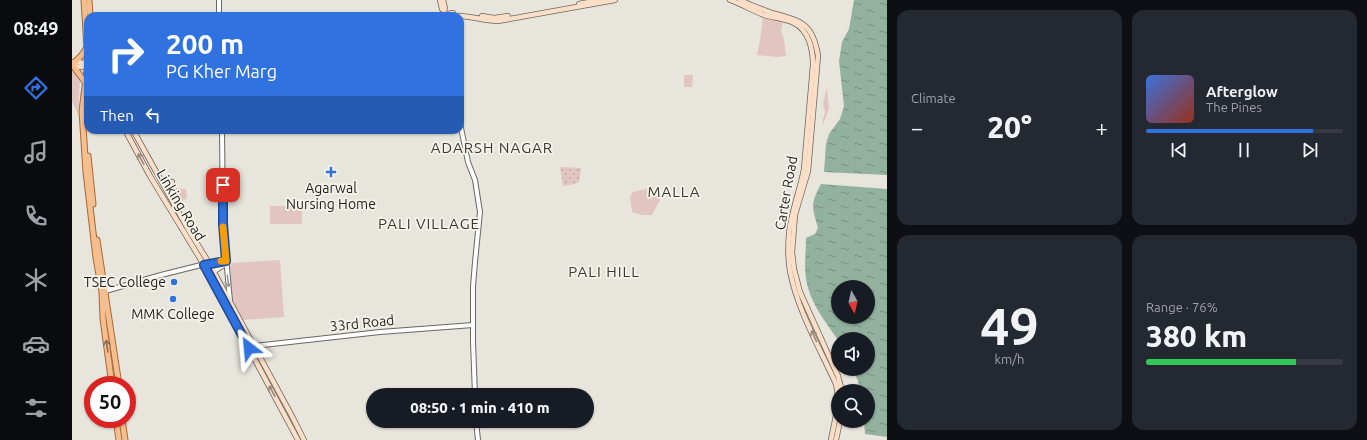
<!DOCTYPE html>
<meta charset="utf-8">
<style>
:root{--surface:#171b24;--page:#242831;--text:#f1f3f6;--muted:#9ea1a6;--line:#363941;--accent:#3072e0}
body{margin:0;font-family:Ubuntu,sans-serif;background:var(--page);color:var(--text);height:100vh;display:flex;flex-direction:column;font-size:15px;white-space:nowrap}
*{box-sizing:border-box;margin:0}
p{font-size:13px;color:var(--muted)}
.icon{flex:none;width:22px;height:22px;fill:none;stroke:currentColor;stroke-width:2;stroke-linecap:round;stroke-linejoin:round}
.map{position:relative;flex:1;overflow:hidden}
.drawer{display:flex;flex-direction:column;gap:10px;padding:10px;background:#0d0f14;width:480px}
.drawer>*{flex:none}
.hud{position:absolute;left:12px;top:12px;width:380px;height:122px;border-radius:12px;box-shadow:0 1px 3px #0004;background:#3072e0;color:#fff;overflow:hidden}
.needle{width:26px;rotate:172deg}
.buttons{position:absolute;left:759px;top:280px;display:grid;gap:8px}
.buttons a{display:grid;place-items:center;width:44px;height:44px;border-radius:50%;background:var(--surface);box-shadow:0 1px 3px #0004;font-size:20px}
.speed{position:absolute;left:12px;top:376px;display:flex;gap:8px;font-size:20px;font-weight:700;text-align:center}
.speed>*{display:grid;place-content:center;width:52px;height:52px;border-radius:50%;background:var(--surface);box-shadow:0 1px 3px #0004;line-height:1}
.speed .limit{border:6px solid #d22;background:#fff;color:#111}
.pin{position:absolute;display:grid;place-items:center;width:34px;height:34px;color:#fff;margin:-17px;border-radius:8px;box-shadow:0 2px 6px #0006}
.me{position:absolute;width:44px;margin:-22px;rotate:331deg;stroke-linejoin:round;filter:drop-shadow(0 0 3px #0008)}
.turn{display:flex;align-items:center;gap:14px;height:84px;padding:0 16px;font-size:18px}
.turn .icon{width:52px;height:52px;stroke-width:2.5}
.turn b{display:block;font-size:28px;line-height:34px}
.then{display:flex;align-items:center;height:38px;padding:0 16px;background:#0003;gap:8px;font-size:15px}
.big{font-size:30px;font-weight:800;line-height:1.1}
.drawer .widget{flex:1;display:flex;flex-direction:column;justify-content:center;gap:6px;min-width:0;padding:0 14px;border-radius:12px;background:var(--page)}
.drawer .dial{align-items:center;gap:0}
.dial b{font-size:52px;line-height:1}
.song{display:flex;align-items:center;gap:12px}
.cover{width:48px;height:48px;border-radius:6px;background:linear-gradient(135deg,hsl(220 70% 55%),hsl(10 70% 35%))}
.played{height:4px;border-radius:2px;background:linear-gradient(90deg,var(--accent) 85%,var(--line) 85%)}
.keys{display:flex;justify-content:space-around;direction:ltr}
.heat{display:flex;justify-content:space-between;align-items:center;font-size:22px;direction:ltr}
.charge{height:6px;border-radius:3px;background:linear-gradient(90deg,#34c759 76%,var(--line) 0)}
.drawer .tiles{flex:1;display:grid;gap:10px;grid-template-columns:repeat(2,1fr)}
.trip{position:absolute;left:294px;top:388px;width:228px;height:40px;border-radius:20px;background:var(--surface);box-shadow:0 1px 3px #0004;font-weight:800;line-height:40px;text-align:center}
main{display:flex;flex:1;min-height:0}
.tabs{display:flex;flex-direction:column;width:72px;justify-content:space-around;align-items:center;background:#090b0e;color:var(--muted)}
.tabs .icon{width:28px;height:28px}
.tabs .on{color:var(--accent)}
.tabs b{font-size:18px;color:var(--text)}
.map>svg:first-child{display:block}
.grass{fill:url(#grass-dots)}
.park{fill:#e2c4c1}
.water{fill:url(#water-ripples);fill-rule:evenodd}
.lines{fill:none;stroke-linecap:round;stroke-linejoin:round}
.tertiary-casing{stroke:#69675f;stroke-width:6}
.secondary-casing{stroke:#69675f;stroke-width:6}
.primary-casing{stroke:#a56936;stroke-width:7}
.tertiary{stroke:#fff;stroke-width:4}
.secondary{stroke:#fadec7;stroke-width:4.5}
.primary{stroke:#f4be8f;stroke-width:5}
.oneway{stroke:#97887a}
.oneway2{stroke:#9a9a98}
.oneway3{stroke:#8a6e55}
.route-casing{stroke:#1f4a92;stroke-width:10}
.route{stroke:#3072e0;stroke-width:7}
.slow{stroke:#f59e0b;stroke-width:7}
.poi-dot{fill:#3072e0;stroke:#f5f3ea;stroke-width:1.5}
.labels{text-anchor:middle;stroke-width:3.5;stroke-linejoin:round;paint-order:stroke}
.poi-label{font-size:14px;fill:#1f1e1b;stroke:#f5f3ea}
.street-label{font-size:14px;fill:#1f1e1b;stroke:#f5f3ea}
.neighbourhood-label{font-size:15px;letter-spacing:1px;fill:#3b3932;stroke:#f5f3ea}
</style>
<main>
<nav class="tabs">
<b>08:49</b>
<svg class="icon on" aria-label="directions" viewBox="0 0 24 24"><path d="M12 3l9 9-9 9-9-9zM9 14v-3h6M13 9l2 2-2 2"/></svg>
<svg class="icon" aria-label="music" viewBox="0 0 24 24"><path d="M9 18V5l10-2v13"/><circle cx="6" cy="18" r="3"/><circle cx="16" cy="16" r="3"/></svg>
<svg class="icon" aria-label="phone" viewBox="0 0 24 24"><path d="M5 4h4l2 5-3 2q2 4 5 5l2-3 5 2v4C11 20 4 13 5 4z"/></svg>
<svg class="icon" aria-label="climate" viewBox="0 0 24 24"><path d="M12 3v18M4 7l16 10M4 17L20 7"/></svg>
<svg class="icon" aria-label="car" viewBox="0 0 24 24"><path d="M5 17H2v-5l4-1 3-4h7l3 4 3 1v5h-3M9 17h6M6 11h13"/><circle cx="7" cy="17" r="2"/><circle cx="17" cy="17" r="2"/></svg>
<svg class="icon" aria-label="filters" viewBox="0 0 24 24"><path d="M4 7h16M4 17h16"/><circle cx="9" cy="7" r="2"/><circle cx="15" cy="17" r="2"/></svg>
</nav>
<div class="map">
<svg width="815" height="440" viewBox="0 0 815 440">
<defs>
<pattern id="grass-dots" width="8" height="8" patternUnits="userSpaceOnUse"><rect width="8" height="8" fill="#e2c4c1"/><path d="M2 2h.1M6 6h.1" fill="none" stroke="#c1a8a5" stroke-width="1.8" stroke-linecap="round"/></pattern>
<pattern id="water-ripples" width="26" height="14" patternUnits="userSpaceOnUse"><rect width="26" height="14" fill="#93b19f"/><path d="M2 4q2-2 4 0t4 0M15 11q2-2 4 0t4 0" fill="none" stroke="#778f81"/></pattern>
</defs>
<rect width="100%" height="100%" fill="#e8e5dd"/>
<path class="grass" d="M488,167L509,168L507,182L504,183L503,184L491,186Z"/>
<g class="park">
<path d="M691,18L711,22L709,30L712,39L714,56L705,57L685,55L688,40Z"/>
<path d="M0,71L5,73L8,77L6,115L0,101Z"/>
<path d="M612,75H621L620,87H612Z"/>
<path d="M755,87L757,109L751,125V119L752,116L753,112L751,104Z"/>
<path d="M101,188L114,189L115,198L107,204Z"/>
<path d="M579,188L583,190L589,198L580,215H570L560,212L558,197L561,192Z"/>
<rect x="198" y="206" width="32" height="18"/>
<path d="M208,260L212,317L170,320L160,303L158,265L160,263Z"/>
</g>
<g class="water">
<path d="M782,0H815V175L752,172L754,144L757,134L768,119L772,106L767,61L770,42L777,29Z"/>
<path d="M749,184L815,189V437L793,434L792,421H796V391H788L786,381L781,369H796V339H766V340C753,321 738,303 734,279C732,266 734,251 734,238L743,234L746,228C740,206 738,205 749,184ZM766,287H796V317H766Z"/>
</g>
<g class="lines">
<defs>
<g id="tertiary">
<path d="M147,0V16"/>
<path d="M388,123L396,162L403,180L408,212L403,262L401,287V342L403,395"/>
<path d="M150,130L151,224L158,301"/>
<path d="M139,273L154,264"/>
<path d="M30,292L89,275L137,263L154,261"/>
<path d="M182,346L308,332L401,325"/>
<path d="M404,421L406,440"/>
</g>
<g id="secondary">
<path d="M368,0L370,9L372,10"/>
<path d="M371,0L373,8L372,10L373,16"/>
<path d="M658,0C669,4 680,10 692,15C701,18 712,18 722,23C737,30 741,50 741,65L732,169C728,191 719,212 717,234C716,246 716,259 718,271C725,309 748,349 764,384C769,403 762,422 759,440"/>
<path d="M668,0C678,5 689,9 700,13C729,21 741,23 746,56L736,171L723,215L720,252L722,269L728,292L766,376L770,391"/>
<path d="M507,4L527,0"/>
<path d="M363,16L381,13"/>
<path d="M379,16C395,14 410,21 426,21L543,0"/>
<path d="M410,16L422,18L436,16"/>
<path d="M0,62L16,63"/>
<path d="M0,66L6,67L16,66"/>
<path d="M53,130L78,176L132,265L226,440"/>
<path d="M61,130L116,229L137,263L221,418L232,440"/>
<path d="M95,190L100,182"/>
<path d="M764,440L768,421"/>
</g>
<g id="primary">
<path d="M12,0L16,63L10,111L14,172L24,258L30,292L31,319L40,385"/>
<path d="M17,0L18,16"/>
<path d="M2,63L10,55L14,49"/>
<path d="M2,67L13,82"/>
<path d="M16,156L21,204"/>
<path d="M25,240L47,385"/>
<path d="M44,419L47,440"/>
<path d="M50,419L53,440"/>
</g>
</defs>
<use href="#tertiary" class="tertiary-casing"/>
<use href="#secondary" class="secondary-casing"/>
<use href="#primary" class="primary-casing"/>
<use href="#tertiary" class="tertiary"/>
<use href="#secondary" class="secondary"/>
<use href="#primary" class="primary"/>
</g>
<defs><path id="oneway-shaft" d="M-6 0H5M1.5-3L5.5 0L1.5 3" fill="none" stroke-width="1.6" stroke-linecap="round" stroke-linejoin="round"/></defs>
<g class="oneway">
<use href="#oneway-shaft" transform="translate(69 159) rotate(-118)"/>
<use href="#oneway-shaft" transform="translate(742 336) rotate(-114)"/>
<use href="#oneway-shaft" transform="translate(200 391) rotate(-119)"/>
</g>
<use class="oneway2" href="#oneway-shaft" transform="translate(156 281) rotate(84)"/>
<use class="oneway3" href="#oneway-shaft" transform="translate(35 346) rotate(-98)"/>
<g class="lines">
<defs>
<path id="route" d="M151,185V224L154,261L132,265L177,348"/>
</defs>
<use href="#route" class="route-casing"/>
<use href="#route" class="route"/>
<path class="slow" d="M149,261H154L151,227"/>
</g>
<g class="poi-dot">
<path d="M257 166h4v4h4v4h-4v4h-4v-4h-4v-4h4z"/>
<circle cx="102" cy="282" r="4"/>
<circle cx="101" cy="299" r="4"/>
</g>
<g class="labels">
<g class="poi-label">
<text x="259" y="193">Agarwal<tspan x="259" dy="16">Nursing Home</tspan></text>
<text x="94" y="287" text-anchor="end">TSEC College</text>
<text x="101" y="319">MMK College</text>
</g>
<g class="street-label">
<text transform="translate(714 193) rotate(-80)" y="5">Carter Road</text>
<text transform="translate(109 205) rotate(59)" y="5">Linking Road</text>
<text transform="translate(290 323) rotate(-6)" y="5">33rd Road</text>
</g>
<g class="neighbourhood-label">
<text x="420" y="153">ADARSH NAGAR</text>
<text x="602" y="197">MALLA</text>
<text x="357" y="229">PALI VILLAGE</text>
<text x="532" y="277">PALI HILL</text>
</g>
</g>
</svg>
<div class="buttons">
<a><svg class="needle" viewBox="-14 -14 28 28"><path d="M0-13l5 13h-10z" fill="#e53935"/><path d="M0 13l5-13h-10z" fill="#9ea1a6"/></svg></a>
<a><svg class="icon" aria-label="sound" viewBox="0 0 24 24"><path d="M4 9h4l5-4v14l-5-4H4zM17 9q2 3 0 6"/></svg></a>
<a><svg class="icon" aria-label="search" viewBox="0 0 24 24"><circle cx="10" cy="10" r="6"/><path d="M15 15l6 6"/></svg></a>
</div>
<div class="speed"><div class="limit">50</div></div>
<div class="pin" style="left:151px;top:185px;background:#d93025"><svg class="icon" aria-label="arrive" viewBox="0 0 24 24"><path d="M6 21V4h12l-3 4 3 4H6"/></svg></div>
<svg class="me" style="left:177px;top:348px" viewBox="-20 -20 40 40"><path d="M0-17L14 15 0 8-14 15z" fill="#3072e0" stroke="#fff" stroke-width="4"/></svg>
<div class="trip">08:50 · 1 min · 410 m</div>
<div class="hud">
<div class="turn"><svg class="icon" aria-label="right" viewBox="0 0 24 24"><path d="M7 20v-9h11M14 6l5 5-5 5"/></svg><div><b>200 m</b>PG Kher Marg</div></div>
<div class="then">Then<svg class="icon" aria-label="left" viewBox="0 0 24 24"><path d="M17 20v-9H6M10 6l-5 5 5 5"/></svg></div>
</div>
</div>
<section class="drawer">
<div class="tiles">
<div class="widget"><p>Climate</p>
<div class="heat"><a>−</a><b class="big">20°</b><a>+</a></div>
</div>
<div class="widget">
<div class="song"><i class="cover"></i><div><b>Afterglow</b><p>The Pines</p></div></div>
<div class="played"></div>
<div class="keys"><svg class="icon" aria-label="previous" viewBox="0 0 24 24"><path d="M18 5L8 12l10 7zM5 5v14"/></svg><svg class="icon" aria-label="pause" viewBox="0 0 24 24"><path d="M8 5v14M16 5v14"/></svg><svg class="icon" aria-label="next" viewBox="0 0 24 24"><path d="M6 5l10 7-10 7zM19 5v14"/></svg></div>
</div>
<div class="widget dial"><b>49</b><p>km/h</p></div>
<div class="widget"><p>Range · 76%</p><b class="big">380 km</b><div class="charge"></div></div>
</div>
</section>
</main>
